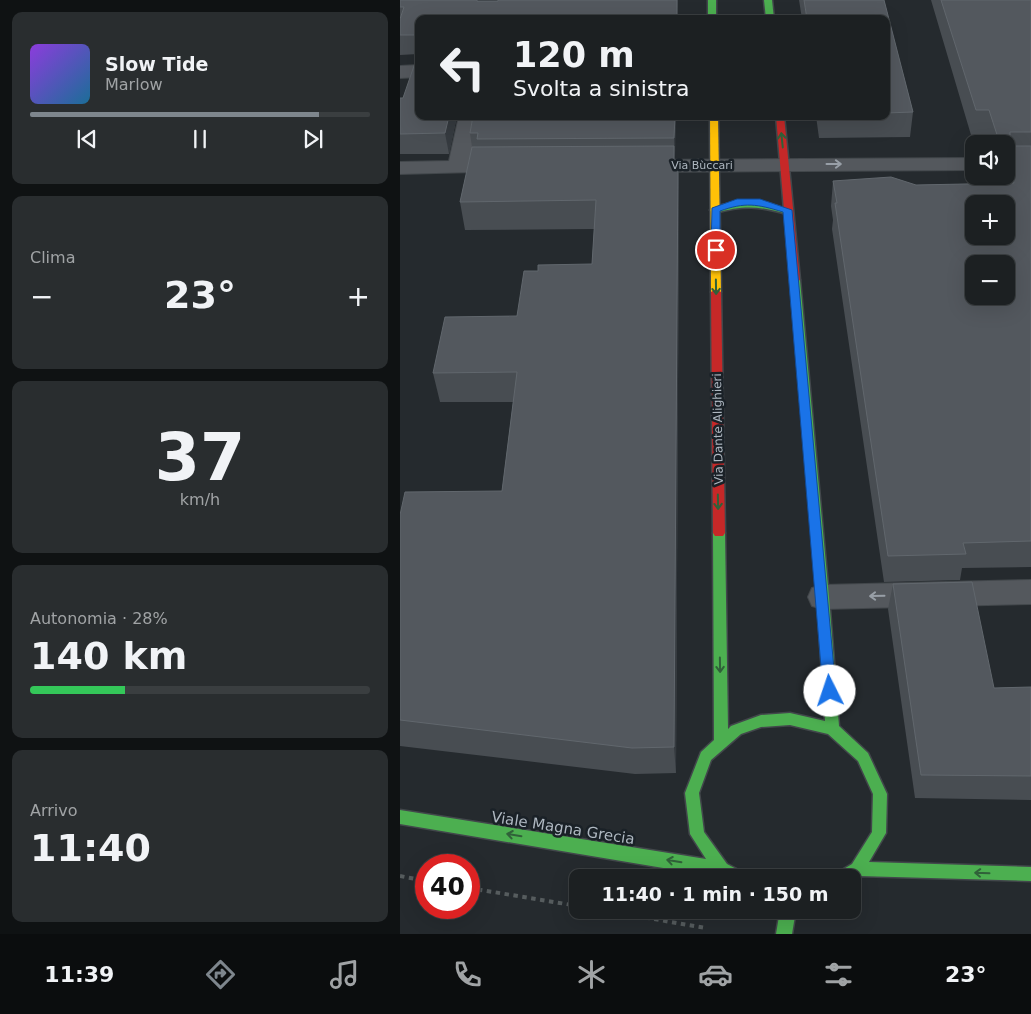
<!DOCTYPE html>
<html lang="it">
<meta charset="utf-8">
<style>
:root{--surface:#1c2022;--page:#292d2f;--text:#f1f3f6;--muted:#a0a3a5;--line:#3a3e40;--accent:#7e868d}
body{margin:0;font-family:"DejaVu Sans",sans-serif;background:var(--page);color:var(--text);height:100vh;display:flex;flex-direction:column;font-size:19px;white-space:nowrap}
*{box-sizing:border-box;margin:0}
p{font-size:16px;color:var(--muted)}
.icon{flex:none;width:28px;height:28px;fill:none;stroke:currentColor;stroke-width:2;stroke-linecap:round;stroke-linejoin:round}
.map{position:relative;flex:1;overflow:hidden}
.drawer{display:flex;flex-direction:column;gap:12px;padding:12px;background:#0f1213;width:400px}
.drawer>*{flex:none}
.top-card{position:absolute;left:15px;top:15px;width:475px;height:105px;border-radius:10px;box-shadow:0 5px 20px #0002,0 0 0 1px var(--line);background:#1c2022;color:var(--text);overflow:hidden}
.controls{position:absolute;left:565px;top:135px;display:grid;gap:10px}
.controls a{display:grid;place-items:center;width:50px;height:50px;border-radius:10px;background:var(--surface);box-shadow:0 5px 20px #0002,0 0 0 1px var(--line);font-size:25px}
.speed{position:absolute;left:15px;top:854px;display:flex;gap:10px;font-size:25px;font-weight:700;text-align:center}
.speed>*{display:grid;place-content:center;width:65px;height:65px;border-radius:50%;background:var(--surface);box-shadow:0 5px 20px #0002,0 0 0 1px var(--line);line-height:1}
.speed .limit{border:8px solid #d22;background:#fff;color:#111}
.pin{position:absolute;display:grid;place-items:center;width:42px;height:42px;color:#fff;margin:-21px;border:2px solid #fff;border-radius:50%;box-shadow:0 1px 5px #0007}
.me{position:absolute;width:55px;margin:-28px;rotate:356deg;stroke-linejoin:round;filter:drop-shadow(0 0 4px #0008)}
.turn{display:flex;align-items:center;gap:18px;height:105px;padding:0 15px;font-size:22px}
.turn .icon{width:65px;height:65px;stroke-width:2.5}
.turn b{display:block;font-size:35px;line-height:42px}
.big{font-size:38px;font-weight:700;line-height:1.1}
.drawer .card{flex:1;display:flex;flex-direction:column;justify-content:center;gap:8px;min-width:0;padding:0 18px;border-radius:10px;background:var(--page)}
.drawer .dial{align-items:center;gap:0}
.dial b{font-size:65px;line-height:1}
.song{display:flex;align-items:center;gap:15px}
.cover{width:60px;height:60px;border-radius:8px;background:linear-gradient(135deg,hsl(270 70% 55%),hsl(200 70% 35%))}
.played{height:5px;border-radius:2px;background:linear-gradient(90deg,var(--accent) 85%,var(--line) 85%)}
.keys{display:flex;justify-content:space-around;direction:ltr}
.heat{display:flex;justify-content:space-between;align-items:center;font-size:28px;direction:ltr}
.charge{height:8px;border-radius:4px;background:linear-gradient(90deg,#34c759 28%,var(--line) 0)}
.trip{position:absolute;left:169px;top:869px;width:292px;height:50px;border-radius:10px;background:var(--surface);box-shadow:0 5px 20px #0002,0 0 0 1px var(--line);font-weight:700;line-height:50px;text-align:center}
.tab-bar{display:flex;height:80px;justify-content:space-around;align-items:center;background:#0b0d0e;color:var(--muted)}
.tab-bar .icon{width:35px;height:35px}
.tab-bar .active{color:var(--accent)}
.tab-bar b{font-size:22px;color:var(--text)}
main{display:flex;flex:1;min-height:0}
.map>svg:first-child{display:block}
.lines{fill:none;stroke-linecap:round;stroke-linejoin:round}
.street-casing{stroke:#42474b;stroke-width:2}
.fast-casing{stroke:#42474b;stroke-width:3}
.slow-casing{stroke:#42474b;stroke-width:3}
.jam-casing{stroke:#42474b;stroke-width:3}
.path{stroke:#565c5e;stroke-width:4;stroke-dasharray:4.5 4.5;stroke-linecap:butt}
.street{fill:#54585d;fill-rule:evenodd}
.fast{fill:#4caf50;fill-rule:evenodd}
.slow{fill:#ffc107;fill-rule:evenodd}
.jam{fill:#c62828;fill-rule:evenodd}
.wall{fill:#484d52}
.shaded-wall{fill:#353a3f}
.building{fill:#53585e;stroke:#61676d;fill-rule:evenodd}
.oneway{stroke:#306139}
.oneway2{stroke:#989fa7}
.route{fill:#1a73e8;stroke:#114b97}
.labels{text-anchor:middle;stroke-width:5;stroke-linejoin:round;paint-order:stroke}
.far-street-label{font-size:11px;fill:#aeb7c0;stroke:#1a2127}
.street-label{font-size:12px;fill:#aeb7c0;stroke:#1a2127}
.near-street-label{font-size:15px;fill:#aeb7c0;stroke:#1a2127}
</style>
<main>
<section class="drawer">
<div class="card">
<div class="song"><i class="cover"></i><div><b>Slow Tide</b><p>Marlow</p></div></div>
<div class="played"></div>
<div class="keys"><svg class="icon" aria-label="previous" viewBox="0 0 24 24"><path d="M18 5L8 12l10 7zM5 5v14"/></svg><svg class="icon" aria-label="pause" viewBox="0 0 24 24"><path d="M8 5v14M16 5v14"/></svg><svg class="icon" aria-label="next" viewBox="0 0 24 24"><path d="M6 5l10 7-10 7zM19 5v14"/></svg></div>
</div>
<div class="card"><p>Clima</p>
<div class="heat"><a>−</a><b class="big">23°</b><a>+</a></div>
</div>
<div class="card dial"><b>37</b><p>km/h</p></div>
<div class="card"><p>Autonomia · 28%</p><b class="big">140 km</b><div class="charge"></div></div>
<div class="card"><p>Arrivo</p><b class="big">11:40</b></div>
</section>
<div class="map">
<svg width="631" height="934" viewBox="0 0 631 934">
<rect width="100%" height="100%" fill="#252a2e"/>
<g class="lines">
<defs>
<g id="street">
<path d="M19,65V77L0,78V66Z"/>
<path d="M59,116H79L70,161L113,163L117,167L113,171L0,174V162L49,161Z"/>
<path d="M574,158V170L241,172L234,170L230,166L234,162L241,160Z"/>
<path d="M631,580V604L423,609L412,606L408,597L412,588L423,585Z"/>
</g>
<g id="fast">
<rect x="308" y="0" width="8" height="19"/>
<path d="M364,0H372L374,19H366Z"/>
<path d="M343,201L368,203L392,211L387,214C359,206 344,205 315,213L310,210L322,205Z"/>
<path d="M395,277L400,280L429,597L439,726L468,753L487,794L486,833L469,862L631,867V881L459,876L452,880V878H435L437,873L452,864L472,832L473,794L458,761L428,734L390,725L361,727L341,734L311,760L299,793L304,832L327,864L344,873L346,878H323L0,824V810L306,859L290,834L285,793L301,752L314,740L313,533L315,530H323L325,533L328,729L331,726L361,715L390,713L425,721L417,597L390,280Z"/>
<path d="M380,910H396L392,934H376Z"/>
</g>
<path id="slow" d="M310,116H318L321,292L316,295L311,292Z"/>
<g id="jam">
<path d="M376,116H384L400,280L395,283L390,280Z"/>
<path d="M316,289L321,292L325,533L323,536H315L313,533L311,292Z"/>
</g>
</defs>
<use href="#street" class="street-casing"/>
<use href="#fast" class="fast-casing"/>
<use href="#slow" class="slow-casing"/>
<use href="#jam" class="jam-casing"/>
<g class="path">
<path d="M0,876L26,881"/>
<path d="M69,888L178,906"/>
<path d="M201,910L306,928"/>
</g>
<use href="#street" class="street"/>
<use href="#fast" class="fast"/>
<use href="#slow" class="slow"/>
<use href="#jam" class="jam"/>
</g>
<g class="wall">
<path d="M0,0L83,1L278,0L19,19V116H57L49,154H0V98H3L18,54L0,55Z"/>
<path d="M399,0H484L513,112L510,137L419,138L416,116H486V19H402Z"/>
<path d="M531,0H631V567L562,568L560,580L484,582L432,229L433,220L431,206L433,181L516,185L600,183L597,176H606V144H587L584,135H571Z"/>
<path d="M73,116H276L274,163H278L279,192L276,773L235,774L0,746V515L102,491L113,402H40L33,373L117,316L138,271L192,264L194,229L65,230L60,202L72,147L70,133Z"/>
<path d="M493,584L594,688L631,687V800L515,798L488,609Z"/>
</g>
<g class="shaded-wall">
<path d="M277,0H278L277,19Z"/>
<path d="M49,116H57L49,154L45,133Z"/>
<path d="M275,116H276L275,158L274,138Z"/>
<path d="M278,163L279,192L276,773L274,747Z"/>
</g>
<g class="building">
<path d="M0,0H77V1H98V0H277V19H19V35H0V19L4,7H0Z"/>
<path d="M404,0H484L513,112L486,113V19H407Z"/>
<path d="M541,0H631V132H610V146H631V541L563,543L566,554L488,556L435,203H437L433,181L491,177L516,185L614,183L606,162V144H600L589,110H576ZM574,204H606V236H574ZM574,264H606V296H574Z"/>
<path d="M19,49V116H49L45,133L0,134V98H3L17,57Z"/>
<path d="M73,116H275L274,138L77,139L78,133H70Z"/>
<path d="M274,146V163H278L274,747L232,748L0,720V515L5,492L102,491L117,372L33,373L45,317L117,316L124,271H138V265L192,264L196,200L60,202L72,147Z"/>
<path d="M572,582L594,688L631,687V776L521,775L493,584Z"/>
</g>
<defs><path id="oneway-shaft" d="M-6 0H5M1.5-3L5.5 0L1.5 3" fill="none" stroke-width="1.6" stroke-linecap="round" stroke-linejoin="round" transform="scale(1.25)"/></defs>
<g class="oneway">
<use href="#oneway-shaft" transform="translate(382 140) rotate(-96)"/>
<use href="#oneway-shaft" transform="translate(316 287) rotate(89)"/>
<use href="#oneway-shaft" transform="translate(318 502) rotate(89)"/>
<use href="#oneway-shaft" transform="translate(320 665) rotate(89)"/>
<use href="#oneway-shaft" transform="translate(114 835) rotate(-171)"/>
<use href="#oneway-shaft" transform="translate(274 861) rotate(-171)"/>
<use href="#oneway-shaft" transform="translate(582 873) rotate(-178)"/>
</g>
<g class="oneway2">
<use href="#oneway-shaft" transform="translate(434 164)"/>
<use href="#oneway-shaft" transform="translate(477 596) rotate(179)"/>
</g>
<path class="route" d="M360,199L392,210L436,691L434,695H425L423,691L383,212C357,204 345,202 320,211V250L316,252L311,250L312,208L337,199Z"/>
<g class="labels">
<g class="far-street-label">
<text x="302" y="169">Via Bùccari</text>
</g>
<g class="street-label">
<text transform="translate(318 429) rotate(-91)" y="4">Via Dante Alighieri</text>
</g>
<g class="near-street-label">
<text transform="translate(163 828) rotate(9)" y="5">Viale Magna Grecia</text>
</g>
</g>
</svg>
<div class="controls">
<a><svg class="icon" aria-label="sound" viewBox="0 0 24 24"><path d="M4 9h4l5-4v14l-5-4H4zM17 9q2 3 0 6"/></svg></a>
<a>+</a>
<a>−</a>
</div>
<div class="speed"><div class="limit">40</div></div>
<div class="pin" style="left:316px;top:250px;background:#d93025"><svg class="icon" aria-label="arrive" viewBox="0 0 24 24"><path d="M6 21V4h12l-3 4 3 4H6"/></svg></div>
<svg class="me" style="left:430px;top:691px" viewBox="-20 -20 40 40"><circle r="19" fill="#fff"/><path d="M0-13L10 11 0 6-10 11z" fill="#1a73e8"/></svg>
<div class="trip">11:40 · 1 min · 150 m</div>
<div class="top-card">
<div class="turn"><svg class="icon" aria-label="left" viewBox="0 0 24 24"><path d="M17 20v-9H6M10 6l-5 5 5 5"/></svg><div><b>120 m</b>Svolta a sinistra</div></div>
</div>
</div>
</main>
<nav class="tab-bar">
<b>11:39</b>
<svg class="icon active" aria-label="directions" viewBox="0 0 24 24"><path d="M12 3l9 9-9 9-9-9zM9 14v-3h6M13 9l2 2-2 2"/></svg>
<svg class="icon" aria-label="music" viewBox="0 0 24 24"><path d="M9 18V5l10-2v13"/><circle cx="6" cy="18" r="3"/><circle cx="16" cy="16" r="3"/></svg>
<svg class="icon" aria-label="phone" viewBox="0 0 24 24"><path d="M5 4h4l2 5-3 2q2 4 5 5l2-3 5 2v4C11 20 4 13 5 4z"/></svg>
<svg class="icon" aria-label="climate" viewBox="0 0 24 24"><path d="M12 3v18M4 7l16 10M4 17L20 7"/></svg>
<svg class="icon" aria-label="car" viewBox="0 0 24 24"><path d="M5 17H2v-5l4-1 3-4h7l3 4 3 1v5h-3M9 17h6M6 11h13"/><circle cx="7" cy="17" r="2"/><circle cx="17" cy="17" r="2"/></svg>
<svg class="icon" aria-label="filters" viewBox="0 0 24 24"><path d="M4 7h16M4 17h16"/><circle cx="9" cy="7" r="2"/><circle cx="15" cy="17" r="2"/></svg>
<b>23°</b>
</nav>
